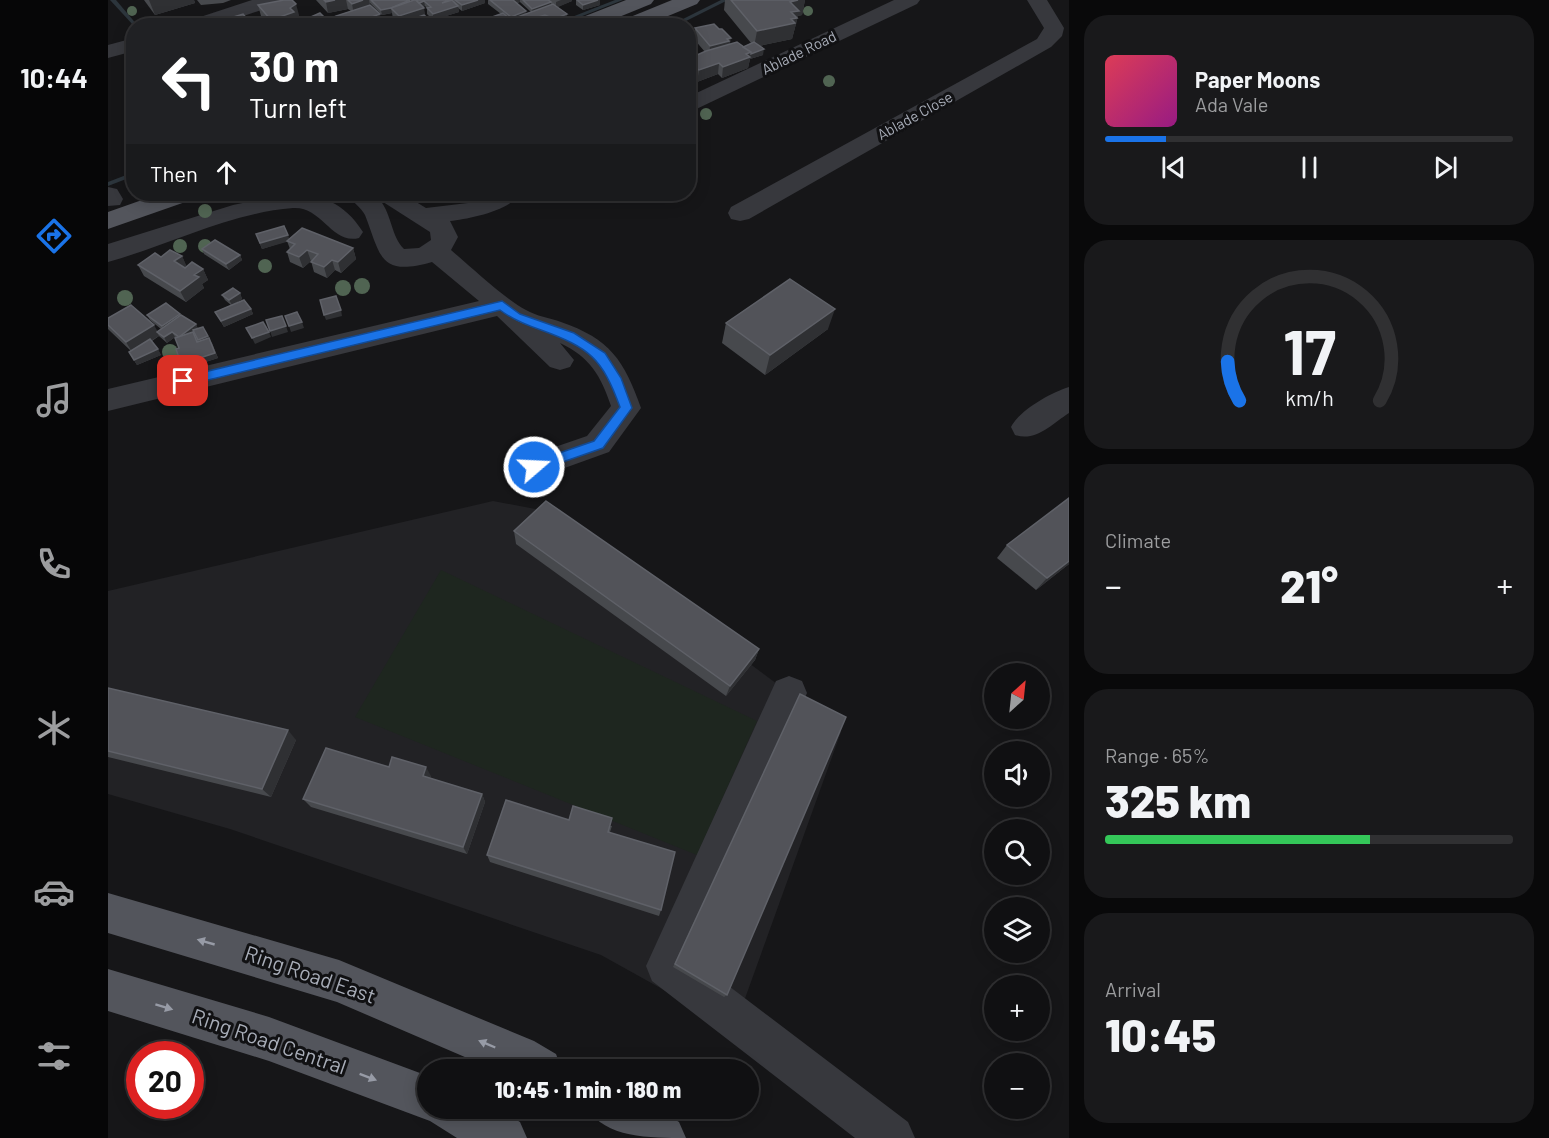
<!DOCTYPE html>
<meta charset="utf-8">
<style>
:root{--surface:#101012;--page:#19191b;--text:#f1f3f6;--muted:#9c9d9f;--line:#303032;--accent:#1a73e8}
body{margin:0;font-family:Barlow,sans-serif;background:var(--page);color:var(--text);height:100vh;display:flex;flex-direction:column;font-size:22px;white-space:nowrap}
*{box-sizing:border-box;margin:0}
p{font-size:20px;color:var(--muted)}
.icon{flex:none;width:33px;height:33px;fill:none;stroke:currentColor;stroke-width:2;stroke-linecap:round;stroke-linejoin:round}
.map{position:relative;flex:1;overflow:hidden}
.sheet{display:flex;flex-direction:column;gap:15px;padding:15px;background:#09090a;width:480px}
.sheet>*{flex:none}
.hud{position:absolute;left:18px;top:18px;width:570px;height:183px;border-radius:24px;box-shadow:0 3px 15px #0003,0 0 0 2px var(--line);background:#202124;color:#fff;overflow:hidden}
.needle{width:39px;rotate:27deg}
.fabs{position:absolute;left:876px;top:663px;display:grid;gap:12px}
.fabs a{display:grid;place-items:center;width:66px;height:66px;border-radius:50%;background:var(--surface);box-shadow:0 3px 15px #0003,0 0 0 2px var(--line);font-size:30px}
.speed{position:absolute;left:18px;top:1041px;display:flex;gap:12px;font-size:30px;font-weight:700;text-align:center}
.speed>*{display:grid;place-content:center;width:78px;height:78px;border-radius:50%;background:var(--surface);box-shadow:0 3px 15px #0003,0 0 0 2px var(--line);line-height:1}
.speed .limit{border:9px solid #d22;background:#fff;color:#111}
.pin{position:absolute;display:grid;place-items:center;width:51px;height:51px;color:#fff;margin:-26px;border-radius:12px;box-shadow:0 3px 9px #0006}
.me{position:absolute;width:66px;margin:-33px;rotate:71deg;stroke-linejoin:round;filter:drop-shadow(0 0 4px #0008)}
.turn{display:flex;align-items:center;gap:21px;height:126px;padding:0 24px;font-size:27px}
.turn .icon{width:78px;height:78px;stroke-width:2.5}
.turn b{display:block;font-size:42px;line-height:51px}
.then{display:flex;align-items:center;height:57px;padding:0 24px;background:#0003;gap:12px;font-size:22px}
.big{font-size:45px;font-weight:800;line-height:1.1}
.sheet .widget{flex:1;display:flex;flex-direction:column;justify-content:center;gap:9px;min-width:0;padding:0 21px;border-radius:24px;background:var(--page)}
.sheet .dial{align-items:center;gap:0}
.dial svg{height:156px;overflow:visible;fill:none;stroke:var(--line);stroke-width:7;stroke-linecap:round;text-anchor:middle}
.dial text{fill:var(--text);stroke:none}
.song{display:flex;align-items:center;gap:18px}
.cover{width:72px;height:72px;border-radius:9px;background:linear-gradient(135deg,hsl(350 70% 55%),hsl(310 70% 35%))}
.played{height:6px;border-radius:3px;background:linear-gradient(90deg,var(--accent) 15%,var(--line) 15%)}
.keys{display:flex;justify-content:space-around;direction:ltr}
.heat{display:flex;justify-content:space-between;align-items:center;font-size:33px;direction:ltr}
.charge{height:9px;border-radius:4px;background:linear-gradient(90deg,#34c759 65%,var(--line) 0)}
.trip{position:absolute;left:309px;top:1059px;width:342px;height:60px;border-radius:30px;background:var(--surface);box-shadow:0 3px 15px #0003,0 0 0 2px var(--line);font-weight:800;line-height:60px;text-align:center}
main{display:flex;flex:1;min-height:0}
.tabs{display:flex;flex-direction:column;width:108px;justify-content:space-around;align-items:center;background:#060607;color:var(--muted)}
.tabs .icon{width:42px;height:42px}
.tabs .selected{color:var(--accent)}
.tabs b{font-size:27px;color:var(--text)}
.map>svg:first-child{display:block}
.built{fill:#222225}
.green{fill:#1e261f}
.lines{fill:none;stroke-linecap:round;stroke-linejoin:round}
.stream{fill:#2c353c;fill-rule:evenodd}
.minor{fill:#37383d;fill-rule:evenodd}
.major{fill:#53555c;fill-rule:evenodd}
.tree{fill:#506452}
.wall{fill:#47494d;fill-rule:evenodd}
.shaded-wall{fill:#2f3033}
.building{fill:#525359;stroke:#5f6168;stroke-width:1.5}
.oneway{fill:#979ba6}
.route{fill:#1a73e8;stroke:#114b97;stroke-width:1.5}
.labels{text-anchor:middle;stroke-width:6;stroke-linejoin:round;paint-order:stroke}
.far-street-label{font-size:15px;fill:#a8adb8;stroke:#111113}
.near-street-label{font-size:21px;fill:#a8adb8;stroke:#111113}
</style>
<main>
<nav class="tabs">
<b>10:44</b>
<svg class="icon selected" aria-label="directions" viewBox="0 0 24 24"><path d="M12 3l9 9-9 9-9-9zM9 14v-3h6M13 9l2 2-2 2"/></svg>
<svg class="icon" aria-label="music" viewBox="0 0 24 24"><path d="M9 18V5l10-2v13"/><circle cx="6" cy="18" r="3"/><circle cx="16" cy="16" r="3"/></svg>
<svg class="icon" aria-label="phone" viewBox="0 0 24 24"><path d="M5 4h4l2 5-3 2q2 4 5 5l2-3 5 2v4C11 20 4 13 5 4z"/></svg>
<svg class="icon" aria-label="climate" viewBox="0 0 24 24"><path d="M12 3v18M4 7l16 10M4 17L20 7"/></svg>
<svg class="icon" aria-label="car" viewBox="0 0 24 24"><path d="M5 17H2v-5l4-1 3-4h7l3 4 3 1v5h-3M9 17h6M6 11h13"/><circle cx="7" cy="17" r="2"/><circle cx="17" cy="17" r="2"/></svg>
<svg class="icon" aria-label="filters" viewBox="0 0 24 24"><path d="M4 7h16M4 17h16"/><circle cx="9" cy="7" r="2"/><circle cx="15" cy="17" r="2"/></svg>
</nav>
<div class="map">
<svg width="961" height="1138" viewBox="0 0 961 1138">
<rect width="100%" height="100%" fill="#161618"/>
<path class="built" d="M385,501L438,511L733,732L626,1029L493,955L122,829L0,794V591Z"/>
<path class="green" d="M333,570L649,721L589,855L247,717Z"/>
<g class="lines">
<g class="stream">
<path d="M2,0H8L30,26H26Z"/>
<path d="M507,0H515L449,26H441Z"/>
<path d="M613,0H620L568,26H561Z"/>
<path d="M26,172V176L0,186V182Z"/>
</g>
<g class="minor">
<path d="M144,0H174L171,4L106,26H74L77,22Z"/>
<path d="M786,0H812L809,4L580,113V97Z"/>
<path d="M919,0H939L956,28L954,36L943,47L641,219L632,221L623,219L620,213L623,207L929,39L936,28Z"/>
<path d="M26,38V51L0,58V45Z"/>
<path d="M0,187L9,189L15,199L12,205L0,206Z"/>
<path d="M179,194C213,194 236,202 255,232L251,238C224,245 214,206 185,208C121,213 61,245 0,262V244L125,205Z"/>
<path d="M239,194H265L271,199L268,194H295L318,208L360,203L380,194H411C402,211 360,219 342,221L350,237L343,250C363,267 397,299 418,310C428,316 442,318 453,322C502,339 516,360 533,408L501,452L426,479L415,476L411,467L415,458L479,436L503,406C493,376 482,357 452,343L466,360L462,367L452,370L442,367L389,316L0,411V389L371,301L324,262C271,277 273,256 257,215C253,207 244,202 239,194ZM272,200L322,232L323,240L311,248L296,249C283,236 284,215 272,200Z"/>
<path d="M961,387V413C944,424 928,442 907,435L903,427C912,410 942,393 961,387Z"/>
<path d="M681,676L694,681L699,693L584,958L800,1122L807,1138H747L544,981L538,966L668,681Z"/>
</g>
<g class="major">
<path d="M518,0H546L543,4L489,26H459L462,22Z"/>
<path d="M564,0H592L589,4L536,26H507L510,22Z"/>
<path d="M51,194H86L83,200L0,229V212Z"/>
<path d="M0,893L231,960L426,1041L448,1054L454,1070H387L229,1002L0,933Z"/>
<path d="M0,969L161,1017L320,1076V1108H387L412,1122L419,1138H349L322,1121L161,1061L0,1011Z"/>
<path d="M480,1108H547L571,1122L578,1138C542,1138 496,1138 480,1108Z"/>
</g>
</g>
<g class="tree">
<circle cx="24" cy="11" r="5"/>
<circle cx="700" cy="11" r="5"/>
<circle cx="721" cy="81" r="6"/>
<circle cx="598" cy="114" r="6"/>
<circle cx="97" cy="211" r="7"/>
<circle cx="72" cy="246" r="7"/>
<circle cx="97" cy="246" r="7"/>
<circle cx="157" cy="266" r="7"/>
<circle cx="254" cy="286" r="8"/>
<circle cx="235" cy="288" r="8"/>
<circle cx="17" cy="298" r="8"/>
<circle cx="62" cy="352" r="8"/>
</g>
<g class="wall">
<path d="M36,0H86L87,3L47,15Z"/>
<path d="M89,0H123L115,3L93,5Z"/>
<path d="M208,0H302L303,1L305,0H377V3L354,11L350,8L351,12L325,20L319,14V8L317,6L315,7L317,16L326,26H292L285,19L284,13L274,15L262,3V5L273,20L256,26H233L229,22L228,16L243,11L240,9L220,13Z"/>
<path d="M380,0H464V1L449,7L459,14V20L446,24L437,20L435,21L437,22V26H406L405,25V22V26H359L393,14L380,4ZM412,2L423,12L419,14L409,3Z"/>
<path d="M468,0H492V5L475,10L468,5Z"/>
<path d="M617,0H697L694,15L690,16L684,39L651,46L655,55L642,59L640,68L614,78L610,74L589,82L580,74V59L597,52L586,39L587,28L611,29L622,44L635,47L643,43L616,10Z"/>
<path d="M150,5L191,15L188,18L189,23L223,24L224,26H161L153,16Z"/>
<path d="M148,234L245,248L248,259L233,273L227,270L219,278L206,272L203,261L195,268L182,262L179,252L182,249L179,241L154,249Z"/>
<path d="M94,249L132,255L134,260L121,270L96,254Z"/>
<path d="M74,256L78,266L95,269L100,280L94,284L96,288L78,302L36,276L30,265L53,257Z"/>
<path d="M132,293L134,299L126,304L143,309L145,314L116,327L107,312L123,305L117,300L114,295Z"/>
<path d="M39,315H73L88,324L90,329L104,343L110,358L76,369L73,364L71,348L67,338V337L59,343L51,336L44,341L53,355L29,365L21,352L23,351L2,331L0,329V318L50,331L53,329L42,320Z"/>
<path d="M618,323L720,329L657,375L614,343Z"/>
<path d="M406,531L651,649L647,660L618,696L408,544Z"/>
<path d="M899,545L961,564L928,590L889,558Z"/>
<path d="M0,688L188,740L163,797L0,757Z"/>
<path d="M689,701L619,995L616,997L565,967Z"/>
<path d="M281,767L323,776L322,778L374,794L377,802L359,854L203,807L195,799Z"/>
<path d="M461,820L504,826L502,832L553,910L551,916L382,862L379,855Z"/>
</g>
<g class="shaded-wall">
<path d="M41,0H86L87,3L47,15Z"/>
<path d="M227,0H238L240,9L220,13L218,2Z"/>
<path d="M255,0H261L263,9L246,15L244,4Z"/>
<path d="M370,0H377V3L354,11V5Z"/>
<path d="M403,0H412V2L403,4Z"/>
<path d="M453,0H464V1L448,8V2Z"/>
<path d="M490,0H492V5L475,10V5Z"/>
<path d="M690,0H697L694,15L690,16L684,39L646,47L649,31L682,2Z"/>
<path d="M316,1L317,6L312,8L311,3Z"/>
<path d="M443,2V8L425,14L424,9Z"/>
<path d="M188,4L191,15L188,18L189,23L182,26H165L163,20Z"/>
<path d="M350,6L351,12L325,20V14Z"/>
<path d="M283,8L284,13L274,15L273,10Z"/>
<path d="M316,8L318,19L292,24L291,16Z"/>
<path d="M418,11L419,16L404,19L405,26H390L403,21V17Z"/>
<path d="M272,14L273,20L256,26H239Z"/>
<path d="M459,14V20L446,24V19Z"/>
<path d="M437,15V20L430,22V17Z"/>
<path d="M437,22V26H427Z"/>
<path d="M623,38L621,49L601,57L602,46Z"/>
<path d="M656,49L655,55L642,59L640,68L614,78L615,67L638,54Z"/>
<path d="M611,63L610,74L589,82L591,70Z"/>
<path d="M180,235L182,241L154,249L152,243Z"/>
<path d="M245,248L248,259L233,273L230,262Z"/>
<path d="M199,250L203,261L195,268L191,257Z"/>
<path d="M132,255L134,260L121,270L118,264Z"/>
<path d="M74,256L79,267L72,272L66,261Z"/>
<path d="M224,260L227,270L219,278L216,267Z"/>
<path d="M95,269L100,280L94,284L96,288L78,302L72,291L86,275Z"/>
<path d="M132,293L134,299L124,305L121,300Z"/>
<path d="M143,309L145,314L116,327L113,321Z"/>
<path d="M727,309L720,329L657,375L662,355Z"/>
<path d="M233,310L234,316L218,320L216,315Z"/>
<path d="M72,314L75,320L56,332L54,326Z"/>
<path d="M194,322L196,328L183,332L181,326Z"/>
<path d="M88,324L90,330L86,333L71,337Z"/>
<path d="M46,325L51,334L49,332L51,336L24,352L18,342Z"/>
<path d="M178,326L180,332L164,337L162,331Z"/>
<path d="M64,332L67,337L59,343L56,337Z"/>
<path d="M161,332L163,337L147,344L144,338Z"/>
<path d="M100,336L110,358L76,369L73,364L93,346L90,340Z"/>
<path d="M50,349L53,355L29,365L26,360Z"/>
<path d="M961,561V564L928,590L939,578Z"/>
<path d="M651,649L647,660L618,696L622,686Z"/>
<path d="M180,730L188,740L163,797L154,789Z"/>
<path d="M318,767L323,776L319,785L315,776Z"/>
<path d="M374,794L377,802L359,854L355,847Z"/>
</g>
<g class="building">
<path d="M176,0H184L188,4L182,8L186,12L163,20L150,5Z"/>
<path d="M216,0H227L218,2Z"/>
<path d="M240,0H255L244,4Z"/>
<path d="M263,0H302L283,8L273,10Z"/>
<path d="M306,0H308L316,8L291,16L283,8Z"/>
<path d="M308,0H341L334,3L344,0L350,6L325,14L319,8L323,7L316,1L311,3Z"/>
<path d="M347,0H370L354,5Z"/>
<path d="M382,0H405L418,11L403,17Z"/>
<path d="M415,0H440L443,2L424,9Z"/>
<path d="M469,0H490L475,5Z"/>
<path d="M623,0H690L682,2L691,11L683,12L689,18L683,19L687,23L649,31Z"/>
<path d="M445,4L459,14L446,19L437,15L430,17L437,22L427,26H413L404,19Z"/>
<path d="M262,5L272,14L239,26L228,16Z"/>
<path d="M212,13L223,24L220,26H173L185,22L187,24Z"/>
<path d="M395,13L404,21L390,26H359Z"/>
<path d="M135,14L145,26H112L109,22Z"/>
<path d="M316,15L326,23L320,26H294L292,23Z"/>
<path d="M606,24L611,29H614L623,38L619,39L621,41L602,46L587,28Z"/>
<path d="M629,42L643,52L638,54L642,57L615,67L611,63L591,70L580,62V59L598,51Z"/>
<path d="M646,42L656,49L643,54V52L635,47Z"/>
<path d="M176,226L180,235L152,243L148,234Z"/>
<path d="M194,228L245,248L230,262L224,260L216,267L203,262L210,254L199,250L191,257L179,252L187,244L179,241Z"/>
<path d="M107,240L132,255L118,264L94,249Z"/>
<path d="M62,250L74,256L66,261L77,268L84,262L95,269L86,275L91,277L72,291L30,265L47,253L53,257Z"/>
<path d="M682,279L727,309L662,355L618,323Z"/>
<path d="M125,288L132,293L121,300L114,295Z"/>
<path d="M228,296L233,310L216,315L212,300Z"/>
<path d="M136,300L143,309L113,321L107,312Z"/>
<path d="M58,303L72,314L54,326L39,315Z"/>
<path d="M23,305L46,325L18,342L0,325V318Z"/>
<path d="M189,312L194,322L181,326L177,316Z"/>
<path d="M73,315L88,324L71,337L64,332L56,337L49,332Z"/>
<path d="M174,316L178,326L162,331L158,320Z"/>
<path d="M155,322L161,332L144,338L138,328Z"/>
<path d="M95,327L100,336L90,340L85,330Z"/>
<path d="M85,332L89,342L101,338L107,353L73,364L68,349L71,348L67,338Z"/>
<path d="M42,339L50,349L26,360L21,352Z"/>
<path d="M961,498V561L939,578L899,545Z"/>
<path d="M438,501L651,649L622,686L406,531Z"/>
<path d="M0,688L180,730L154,789L0,751Z"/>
<path d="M692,694L738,717L619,995L567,964Z"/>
<path d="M218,748L281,767L284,757L318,767L315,776L374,794L355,847L195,799Z"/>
<path d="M398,800L461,820L465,806L504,818L500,832L567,852L553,910L379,855Z"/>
</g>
<defs><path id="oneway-solid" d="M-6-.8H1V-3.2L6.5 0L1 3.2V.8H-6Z" transform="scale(1.5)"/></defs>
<g class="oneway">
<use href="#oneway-solid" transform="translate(98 942) rotate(-164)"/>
<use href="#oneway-solid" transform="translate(56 1007) rotate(17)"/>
<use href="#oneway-solid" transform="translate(379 1044) rotate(-157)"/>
<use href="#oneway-solid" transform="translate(260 1077) rotate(21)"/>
</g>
<path class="route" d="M394,301L412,314L466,333L497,353L513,378L524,408L495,448L426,472L422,470V463L486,441L512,407C494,358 482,348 433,330C418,325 405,320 392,310L75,386L69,381L75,377Z"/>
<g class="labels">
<g class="far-street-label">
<text transform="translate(691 53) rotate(-26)" y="5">Ablade Road</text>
<text transform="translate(807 116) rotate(-29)" y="5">Ablade Close</text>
</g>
<g class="near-street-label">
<text transform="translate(202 975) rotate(19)" y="7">Ring Road East</text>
<text transform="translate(161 1042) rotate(19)" y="7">Ring Road Central</text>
</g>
</g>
</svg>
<div class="fabs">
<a><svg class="needle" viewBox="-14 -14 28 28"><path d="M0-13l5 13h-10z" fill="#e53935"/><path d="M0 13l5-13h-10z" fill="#9c9d9f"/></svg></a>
<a><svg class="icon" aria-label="sound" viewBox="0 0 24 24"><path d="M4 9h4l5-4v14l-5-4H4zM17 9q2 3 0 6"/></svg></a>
<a><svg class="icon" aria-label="search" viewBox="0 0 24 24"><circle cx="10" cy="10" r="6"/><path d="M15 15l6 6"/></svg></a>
<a><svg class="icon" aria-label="layers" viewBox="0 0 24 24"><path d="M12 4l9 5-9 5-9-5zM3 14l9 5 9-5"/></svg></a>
<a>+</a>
<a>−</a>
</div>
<div class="speed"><div class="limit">20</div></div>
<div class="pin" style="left:75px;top:381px;background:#d93025"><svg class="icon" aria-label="arrive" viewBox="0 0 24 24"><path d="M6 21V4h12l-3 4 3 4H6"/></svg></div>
<svg class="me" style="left:426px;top:467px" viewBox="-20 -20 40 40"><circle r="17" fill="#1a73e8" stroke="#fff" stroke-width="3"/><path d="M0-11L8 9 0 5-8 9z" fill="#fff"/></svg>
<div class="trip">10:45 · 1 min · 180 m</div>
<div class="hud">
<div class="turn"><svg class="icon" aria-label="left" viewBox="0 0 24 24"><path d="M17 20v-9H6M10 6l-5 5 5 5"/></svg><div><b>30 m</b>Turn left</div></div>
<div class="then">Then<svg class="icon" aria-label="ahead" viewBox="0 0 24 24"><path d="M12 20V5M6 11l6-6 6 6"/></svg></div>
</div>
</div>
<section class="sheet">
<div class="widget">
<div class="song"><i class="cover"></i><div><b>Paper Moons</b><p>Ada Vale</p></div></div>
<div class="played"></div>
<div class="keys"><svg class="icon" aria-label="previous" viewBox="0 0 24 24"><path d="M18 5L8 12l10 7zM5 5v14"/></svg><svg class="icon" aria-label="pause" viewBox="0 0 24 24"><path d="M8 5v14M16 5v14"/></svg><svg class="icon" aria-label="next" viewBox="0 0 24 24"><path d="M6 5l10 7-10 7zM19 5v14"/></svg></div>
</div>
<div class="widget dial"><svg viewBox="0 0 100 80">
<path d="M14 69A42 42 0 1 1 86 69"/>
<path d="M14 69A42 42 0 0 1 8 49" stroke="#1a73e8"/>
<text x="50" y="56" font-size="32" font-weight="700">17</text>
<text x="50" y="72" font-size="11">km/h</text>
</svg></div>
<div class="widget"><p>Climate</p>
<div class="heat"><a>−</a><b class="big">21°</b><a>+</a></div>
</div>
<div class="widget"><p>Range · 65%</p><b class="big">325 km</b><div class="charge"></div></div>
<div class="widget"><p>Arrival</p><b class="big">10:45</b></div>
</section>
</main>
